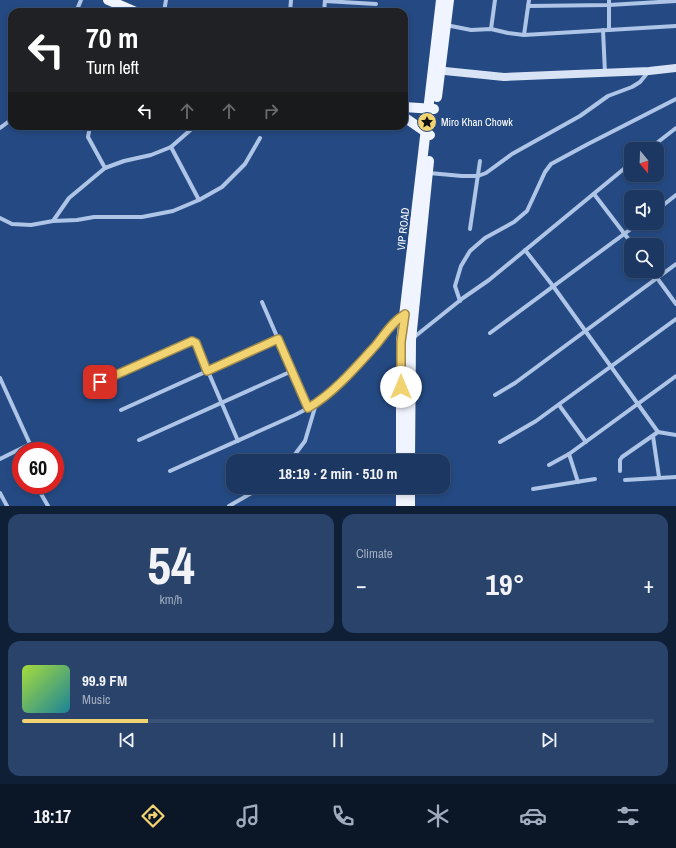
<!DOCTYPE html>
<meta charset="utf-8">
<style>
:root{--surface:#1c3862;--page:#29436b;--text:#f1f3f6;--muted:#a0acbe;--line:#3a5277;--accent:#f1d372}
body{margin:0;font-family:"Archivo Narrow",sans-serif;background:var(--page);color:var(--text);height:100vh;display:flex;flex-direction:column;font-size:15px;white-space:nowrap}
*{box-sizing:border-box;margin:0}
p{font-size:13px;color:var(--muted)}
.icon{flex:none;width:22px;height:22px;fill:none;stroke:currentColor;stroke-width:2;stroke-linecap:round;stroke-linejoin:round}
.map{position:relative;height:506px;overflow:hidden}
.drawer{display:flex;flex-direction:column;gap:8px;padding:8px;background:#0f1f36;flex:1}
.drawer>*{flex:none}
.hud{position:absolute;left:8px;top:8px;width:400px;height:122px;border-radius:12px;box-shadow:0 2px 6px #0003,0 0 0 1px var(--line);background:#202124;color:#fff;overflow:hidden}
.needle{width:26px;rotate:161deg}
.controls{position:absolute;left:624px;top:142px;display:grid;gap:8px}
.controls a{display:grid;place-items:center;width:40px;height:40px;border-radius:8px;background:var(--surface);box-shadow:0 2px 6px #0003,0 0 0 1px var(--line);font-size:20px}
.speed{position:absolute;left:12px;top:442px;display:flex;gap:8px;font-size:20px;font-weight:700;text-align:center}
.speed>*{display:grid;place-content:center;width:52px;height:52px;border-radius:50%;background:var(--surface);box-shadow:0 2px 6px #0003,0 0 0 1px var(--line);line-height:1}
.speed .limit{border:6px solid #d22;background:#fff;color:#111}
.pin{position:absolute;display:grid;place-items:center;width:34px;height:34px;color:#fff;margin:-17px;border-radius:8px;box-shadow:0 2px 6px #0006}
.me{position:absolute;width:44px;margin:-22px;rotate:0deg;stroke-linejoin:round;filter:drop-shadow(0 0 3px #0008)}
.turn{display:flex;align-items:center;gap:14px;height:84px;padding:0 12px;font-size:18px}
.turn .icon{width:52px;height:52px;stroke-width:2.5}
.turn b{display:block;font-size:28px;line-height:34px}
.lanes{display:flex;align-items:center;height:38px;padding:0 12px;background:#0003;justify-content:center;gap:20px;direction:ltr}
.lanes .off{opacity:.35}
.big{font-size:30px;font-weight:800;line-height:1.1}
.drawer .card{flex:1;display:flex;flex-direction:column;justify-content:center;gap:6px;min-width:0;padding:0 14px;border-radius:12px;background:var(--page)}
.drawer .dial{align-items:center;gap:0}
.dial b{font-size:52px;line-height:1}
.song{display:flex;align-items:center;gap:12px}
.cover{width:48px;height:48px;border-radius:6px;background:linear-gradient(135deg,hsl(80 70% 55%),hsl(190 70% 35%))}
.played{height:4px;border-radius:2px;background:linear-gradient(90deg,var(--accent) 20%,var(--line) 20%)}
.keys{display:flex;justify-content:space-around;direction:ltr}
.heat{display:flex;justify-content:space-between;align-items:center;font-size:22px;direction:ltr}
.drawer .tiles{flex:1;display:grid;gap:8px;grid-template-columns:1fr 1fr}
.card:last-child{grid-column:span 2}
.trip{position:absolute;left:226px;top:454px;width:224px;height:40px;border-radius:12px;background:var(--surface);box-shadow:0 2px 6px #0003,0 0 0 1px var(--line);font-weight:800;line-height:40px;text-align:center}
.menu{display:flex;height:64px;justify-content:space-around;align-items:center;background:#0b1627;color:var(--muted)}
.menu .icon{width:28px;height:28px}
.menu .selected{color:var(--accent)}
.menu b{font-size:18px;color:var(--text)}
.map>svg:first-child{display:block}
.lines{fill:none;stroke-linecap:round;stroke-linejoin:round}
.street{stroke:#aec5e7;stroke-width:4}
.secondary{stroke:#d8e4f6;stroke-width:8}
.primary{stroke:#f0f4fe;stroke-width:10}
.route-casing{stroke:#9d894a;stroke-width:10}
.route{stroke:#f1d372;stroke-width:7}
.labels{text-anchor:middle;stroke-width:4;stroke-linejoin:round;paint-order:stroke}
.poi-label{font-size:11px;fill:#fff;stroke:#254a83;text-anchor:start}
.street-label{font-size:11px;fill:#fff;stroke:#254a83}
</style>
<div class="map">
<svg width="676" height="506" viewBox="0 0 676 506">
<rect width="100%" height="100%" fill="#254a83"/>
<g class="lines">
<g class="street">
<path d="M609,0V30"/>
<path d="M325,1L376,4"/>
<path d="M528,6L609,5L676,1"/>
<path d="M76,12L81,0"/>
<path d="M164,12L166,0"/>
<path d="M290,12L291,0"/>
<path d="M324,12L325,0"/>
<path d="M446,25L471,30L491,29L508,33L524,35L676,26"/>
<path d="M491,29L495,0"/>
<path d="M603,30L605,73"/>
<path d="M524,35L529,0"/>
<path d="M90,126L88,137L105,168"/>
<path d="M0,128L12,119"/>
<path d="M171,147L199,200"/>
<path d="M649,149L676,128"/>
<path d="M429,173L462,176H478L486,173L512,154L580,116L608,96L632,87L640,82L649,71"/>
<path d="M594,194L633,245"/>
<path d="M657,210L676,195"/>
<path d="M0,218L12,224L31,225L53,221L77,220L94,217H142L173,211L199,200L222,187L245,164L260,138"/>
<path d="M53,221L69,198L105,168L124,161L151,155L171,147L195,126"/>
<path d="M470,229L480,161"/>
<path d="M525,250L553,286L658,432"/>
<path d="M652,271L676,304"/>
<path d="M460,301L455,286L461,266L470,251L485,238L514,222L527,211L545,172L551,164L588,144L676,99"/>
<path d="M262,302L308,408"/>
<path d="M490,333L639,223"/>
<path d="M413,338L463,298L489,280L631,163"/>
<path d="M0,378L30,444L0,459"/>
<path d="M100,382L182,345L192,341H195L238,441"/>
<path d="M495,395L515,383L676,264"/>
<path d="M559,405L586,442"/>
<path d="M121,410L278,339"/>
<path d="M653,436L659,477"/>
<path d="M139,440L292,371"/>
<path d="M500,442L536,421L676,319"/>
<path d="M569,454L578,482"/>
<path d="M290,461L305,441L316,404"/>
<path d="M549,465L569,454L676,376"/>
<path d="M170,471L295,415L316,404L343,379L376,345L393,323L402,316"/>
<path d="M620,471V460L622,457L658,432L676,435"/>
<path d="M625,480L676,477"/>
<path d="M36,485L48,506"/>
<path d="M533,489L595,479"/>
<path d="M0,493L7,506"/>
<path d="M229,506L262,487"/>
</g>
<path class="secondary" d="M435,70L504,77L649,71L676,68"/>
<g class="primary">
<path d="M108,0L136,12"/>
<path d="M437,97L449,0"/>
<path d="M404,107L434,109"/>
<path d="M404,117L430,135"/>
<path d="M401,461V342L441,0"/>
<path d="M410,461L411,340L429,161"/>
<path d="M401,506V487"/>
<path d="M410,506V487"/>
</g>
</g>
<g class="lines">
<defs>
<path id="route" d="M100,382L192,341L196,343L207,371L278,339L308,408C333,394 357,366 376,345C385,334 392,322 405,314L401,342V387"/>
</defs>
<use href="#route" class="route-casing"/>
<use href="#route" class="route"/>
</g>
<defs>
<symbol id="sight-disc" viewBox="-11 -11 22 22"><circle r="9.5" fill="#f1d372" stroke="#254a83"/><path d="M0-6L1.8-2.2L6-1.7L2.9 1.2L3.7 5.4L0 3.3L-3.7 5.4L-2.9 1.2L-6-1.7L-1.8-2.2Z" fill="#111"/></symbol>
</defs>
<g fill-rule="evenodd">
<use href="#sight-disc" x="416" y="111" width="22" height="22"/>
</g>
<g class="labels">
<g class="poi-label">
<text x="441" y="126">Miro Khan Chowk</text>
</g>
<g class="street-label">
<text transform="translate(403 229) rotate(-84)" y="4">VIP ROAD</text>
</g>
</g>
</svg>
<div class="controls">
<a><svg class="needle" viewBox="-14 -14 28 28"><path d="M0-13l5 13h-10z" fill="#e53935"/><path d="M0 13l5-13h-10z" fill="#a0acbe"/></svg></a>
<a><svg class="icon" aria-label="sound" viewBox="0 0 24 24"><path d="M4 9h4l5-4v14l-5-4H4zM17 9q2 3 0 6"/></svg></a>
<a><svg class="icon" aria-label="search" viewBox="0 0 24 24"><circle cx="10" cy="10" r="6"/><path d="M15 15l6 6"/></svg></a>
</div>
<div class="speed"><div class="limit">60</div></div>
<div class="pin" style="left:100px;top:382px;background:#d93025"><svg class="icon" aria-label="arrive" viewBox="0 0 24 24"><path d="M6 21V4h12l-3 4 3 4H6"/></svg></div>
<svg class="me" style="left:401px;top:387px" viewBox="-20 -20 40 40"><circle r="19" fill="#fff"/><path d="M0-13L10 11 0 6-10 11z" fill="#f1d372"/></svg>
<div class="trip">18:19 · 2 min · 510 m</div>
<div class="hud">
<div class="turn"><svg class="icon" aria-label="left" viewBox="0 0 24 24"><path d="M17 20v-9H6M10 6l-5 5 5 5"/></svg><div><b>70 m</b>Turn left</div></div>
<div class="lanes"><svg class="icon" aria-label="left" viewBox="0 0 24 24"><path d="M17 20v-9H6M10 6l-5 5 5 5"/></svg><svg class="icon off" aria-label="ahead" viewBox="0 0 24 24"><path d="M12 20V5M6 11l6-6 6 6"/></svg><svg class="icon off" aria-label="ahead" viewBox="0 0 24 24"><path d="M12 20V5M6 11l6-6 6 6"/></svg><svg class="icon off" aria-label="right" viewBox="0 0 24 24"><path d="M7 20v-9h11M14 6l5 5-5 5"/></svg></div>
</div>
</div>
<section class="drawer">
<div class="tiles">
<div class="card dial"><b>54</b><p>km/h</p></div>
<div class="card"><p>Climate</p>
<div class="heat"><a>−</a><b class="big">19°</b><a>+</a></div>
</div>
<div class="card">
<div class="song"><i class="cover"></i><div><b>99.9 FM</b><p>Music</p></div></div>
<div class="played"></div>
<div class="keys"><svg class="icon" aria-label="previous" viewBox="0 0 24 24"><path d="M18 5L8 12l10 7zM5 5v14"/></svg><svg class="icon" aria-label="pause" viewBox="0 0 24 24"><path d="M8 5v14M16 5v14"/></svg><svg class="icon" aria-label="next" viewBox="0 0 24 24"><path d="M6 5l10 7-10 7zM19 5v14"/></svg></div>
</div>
</div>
</section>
<nav class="menu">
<b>18:17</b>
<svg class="icon selected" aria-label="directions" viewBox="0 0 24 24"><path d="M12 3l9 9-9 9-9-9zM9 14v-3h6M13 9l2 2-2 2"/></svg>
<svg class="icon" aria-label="music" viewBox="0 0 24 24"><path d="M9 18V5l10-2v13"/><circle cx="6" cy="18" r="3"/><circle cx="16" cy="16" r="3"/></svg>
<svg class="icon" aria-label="phone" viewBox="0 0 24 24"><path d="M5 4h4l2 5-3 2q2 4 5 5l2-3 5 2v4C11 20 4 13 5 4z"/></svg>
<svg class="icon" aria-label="climate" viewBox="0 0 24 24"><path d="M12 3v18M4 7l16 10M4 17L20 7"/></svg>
<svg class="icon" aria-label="car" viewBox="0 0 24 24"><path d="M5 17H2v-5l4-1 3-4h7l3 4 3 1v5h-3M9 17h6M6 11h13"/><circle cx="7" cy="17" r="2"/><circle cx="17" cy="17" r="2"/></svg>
<svg class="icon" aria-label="filters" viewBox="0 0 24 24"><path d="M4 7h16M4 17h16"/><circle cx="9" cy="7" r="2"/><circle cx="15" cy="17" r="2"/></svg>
</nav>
